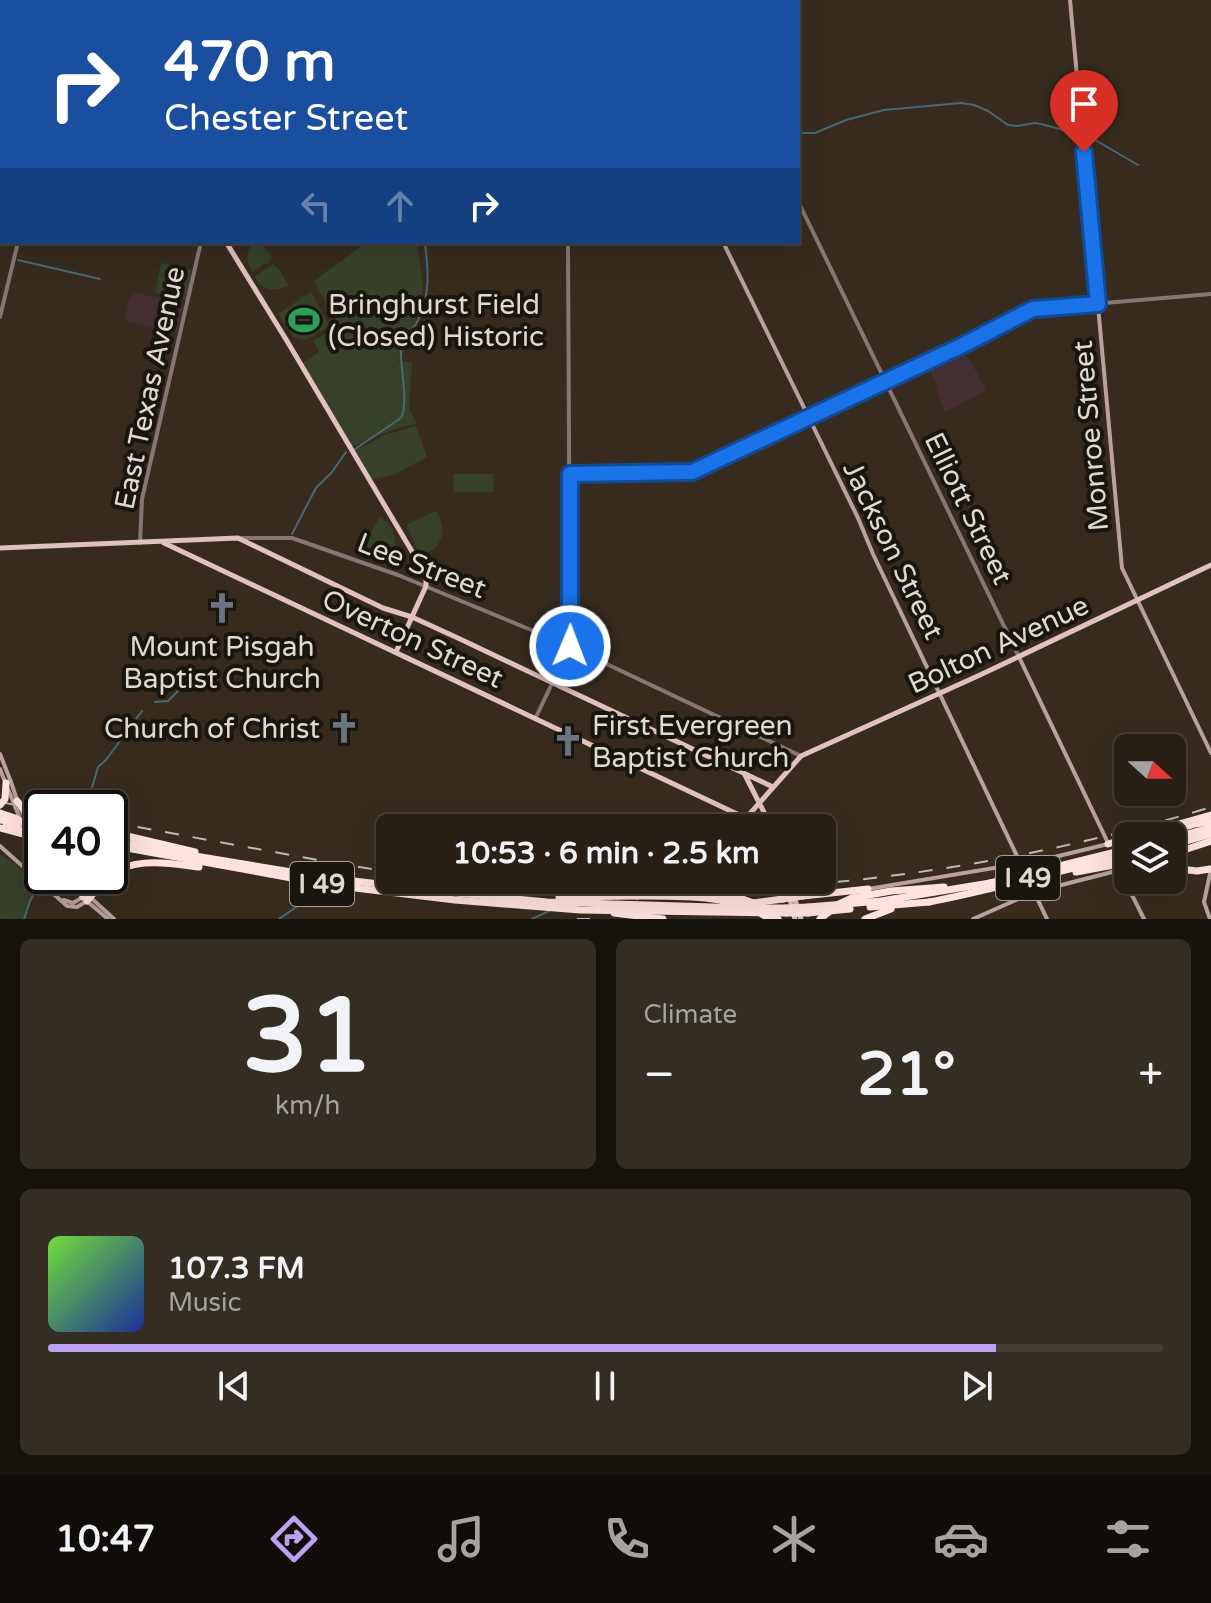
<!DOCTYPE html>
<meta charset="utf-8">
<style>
:root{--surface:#282016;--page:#342d23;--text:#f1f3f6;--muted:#a5a3a1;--line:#443e35;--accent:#bca0f2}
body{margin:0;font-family:"Varela Round",sans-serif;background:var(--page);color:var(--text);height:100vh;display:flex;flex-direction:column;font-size:30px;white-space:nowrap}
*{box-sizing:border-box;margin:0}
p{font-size:26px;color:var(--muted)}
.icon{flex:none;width:44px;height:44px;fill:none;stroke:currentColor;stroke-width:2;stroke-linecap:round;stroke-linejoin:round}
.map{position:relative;height:919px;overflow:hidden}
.sheet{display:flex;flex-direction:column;gap:20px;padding:20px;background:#16120c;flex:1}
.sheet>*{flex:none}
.hud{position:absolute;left:0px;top:0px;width:800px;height:244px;box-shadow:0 8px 32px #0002,0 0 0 2px var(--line);background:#1a4fa0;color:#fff;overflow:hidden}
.needle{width:52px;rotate:111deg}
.buttons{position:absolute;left:1114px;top:734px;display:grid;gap:16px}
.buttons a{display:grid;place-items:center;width:72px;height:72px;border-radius:12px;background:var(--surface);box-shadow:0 8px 32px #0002,0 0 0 2px var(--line);font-size:40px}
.speed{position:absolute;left:24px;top:790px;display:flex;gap:16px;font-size:40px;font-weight:700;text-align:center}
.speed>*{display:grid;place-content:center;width:104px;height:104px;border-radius:50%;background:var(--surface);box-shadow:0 8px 32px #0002,0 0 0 2px var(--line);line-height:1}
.speed .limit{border:4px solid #111;border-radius:12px;background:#fff;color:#111}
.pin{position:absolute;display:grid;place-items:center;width:68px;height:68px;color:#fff;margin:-82px -34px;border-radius:50% 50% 50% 0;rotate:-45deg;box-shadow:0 0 8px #0007}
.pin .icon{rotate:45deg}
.me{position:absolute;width:88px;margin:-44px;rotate:1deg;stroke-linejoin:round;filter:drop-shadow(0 0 6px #0008)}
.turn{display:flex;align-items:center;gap:28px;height:168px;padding:0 32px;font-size:36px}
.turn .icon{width:104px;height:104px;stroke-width:2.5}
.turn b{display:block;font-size:56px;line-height:68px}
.lanes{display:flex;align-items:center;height:76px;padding:0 32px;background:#0003;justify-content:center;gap:40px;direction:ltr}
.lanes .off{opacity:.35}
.big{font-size:60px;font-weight:700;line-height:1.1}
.sheet .widget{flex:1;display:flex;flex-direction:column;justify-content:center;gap:12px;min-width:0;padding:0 28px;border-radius:12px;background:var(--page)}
.sheet .dial{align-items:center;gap:0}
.dial b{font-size:104px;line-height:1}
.song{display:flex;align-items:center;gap:24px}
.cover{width:96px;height:96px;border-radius:12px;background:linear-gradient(135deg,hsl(100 70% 55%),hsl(230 70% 35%))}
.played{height:8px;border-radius:4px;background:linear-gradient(90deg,var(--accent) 85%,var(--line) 85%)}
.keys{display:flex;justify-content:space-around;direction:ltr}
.heat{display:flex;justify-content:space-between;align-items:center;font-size:44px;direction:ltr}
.sheet .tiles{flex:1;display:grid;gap:20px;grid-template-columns:1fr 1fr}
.widget:last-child{grid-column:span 2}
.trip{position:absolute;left:376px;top:814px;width:460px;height:80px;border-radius:12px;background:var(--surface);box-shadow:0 8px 32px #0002,0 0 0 2px var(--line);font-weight:700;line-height:80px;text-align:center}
.dock{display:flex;height:128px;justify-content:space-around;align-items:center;background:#100d09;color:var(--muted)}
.dock .icon{width:56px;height:56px}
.dock .selected{color:var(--accent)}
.dock b{font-size:36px;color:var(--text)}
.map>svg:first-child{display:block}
.commercial{fill:#413627}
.education{fill:#432f32}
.green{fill:#37402a}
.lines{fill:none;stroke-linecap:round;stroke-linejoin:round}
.stream{stroke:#486875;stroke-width:2}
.tertiary{stroke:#867776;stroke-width:4}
.secondary{stroke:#b9a19f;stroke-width:4}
.primary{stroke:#e1c1bf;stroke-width:5}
.motorway{stroke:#ffe1df;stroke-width:7}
.rail{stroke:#c2bab2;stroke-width:2;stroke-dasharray:14 14;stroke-linecap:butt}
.secondary-bridge{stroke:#b9a19f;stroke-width:4}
.motorway-bridge{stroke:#ffe1df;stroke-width:7}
.route-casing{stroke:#114b97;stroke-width:20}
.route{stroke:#1a73e8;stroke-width:14}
.labels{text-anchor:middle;stroke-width:8;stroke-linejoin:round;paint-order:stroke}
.shield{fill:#19150f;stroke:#a49e97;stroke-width:2}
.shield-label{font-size:26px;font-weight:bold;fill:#e0d9d1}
.poi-label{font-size:28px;fill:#e0d9d1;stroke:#19150f;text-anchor:start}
.street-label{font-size:28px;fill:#e0d9d1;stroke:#19150f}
</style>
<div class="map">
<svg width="1211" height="919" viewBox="0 0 1211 919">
<rect width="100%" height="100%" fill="#362b1e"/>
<path class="commercial" d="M0,0H73L75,2H2V231L0,230Z"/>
<g class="education">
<path d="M136,293L184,304L177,334L128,322L125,315L129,299Z"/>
<path d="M962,348L987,390L945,412L937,391L938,387L927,365Z"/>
</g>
<g class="green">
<path d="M254,242H261L272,258L267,264H264L253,272C245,262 245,252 254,242Z"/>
<path d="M367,242H417C419,257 422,273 422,288C422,304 409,349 398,361L412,362L409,408L417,424L400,427L352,447L300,365L319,352L313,341L334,329L337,324L314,281Z"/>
<path d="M161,263L192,270L186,300L155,293Z"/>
<path d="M273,264L279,269L288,285C274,293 262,290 254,277Z"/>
<path d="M311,292L330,326L306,340L293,337L278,314Z"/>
<path d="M416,426L427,457L394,475L368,480L351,451L367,445L384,435Z"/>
<path d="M453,474H493L494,492H454Z"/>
<path d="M436,511C449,528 442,552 420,555L407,527L408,524Z"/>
<path d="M380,517C398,529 399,544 389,562L365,546L364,542Z"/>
<path d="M0,854L16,865L38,884L24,919H0Z"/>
</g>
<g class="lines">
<g class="stream">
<path d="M798,133H815L846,120L884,110L961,103L974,105L988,111L1008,125L1017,126L1035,123L1041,124L1090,137L1138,165"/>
<path d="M18,260L100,279"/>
<path d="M355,449L401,418C409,401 400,369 401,349C402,337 412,332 417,322C431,297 428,269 425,242"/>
<path d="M292,534L316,488L332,472L346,452"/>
<path d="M155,702L168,701L181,688"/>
<path d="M129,728L142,711"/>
<path d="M77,808L91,791L98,767L106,760L125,734"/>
<path d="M594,893L596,892L598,880"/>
<path d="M24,919L30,901L44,876"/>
<path d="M279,919L309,898"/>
<path d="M532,919L551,910"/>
</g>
<g class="tertiary">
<path d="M416,2L418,0"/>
<path d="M537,2V0"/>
<path d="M777,2V0"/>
<path d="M798,201L1019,657"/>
<path d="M0,230L2,231"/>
<path d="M0,317L18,242"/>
<path d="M570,474L692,472L963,345L1033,309L1211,294"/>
<path d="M242,538H292L398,575L558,641L801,756"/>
<path d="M140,543L142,499L201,242"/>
<path d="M535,719L570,646L568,242"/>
</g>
<g class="secondary">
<path d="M607,0L608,2"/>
<path d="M1070,0L1122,568L1211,753"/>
<path d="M723,242L858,518L873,554L1047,919"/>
<path d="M1019,657L1109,845"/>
<path d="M0,754L11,782"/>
<path d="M0,769L5,782"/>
<path d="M0,846L67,906L77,907L87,901"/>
<path d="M1120,871L1144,919"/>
<path d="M60,876L82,896"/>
<path d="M78,886L114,919"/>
<path d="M868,889L1042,860L1108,844"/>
<path d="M64,900L73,903L83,897"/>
<path d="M88,902L108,919"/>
<path d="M973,919L1034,892L1120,870"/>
<path d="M1210,919L1204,902L1211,869"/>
</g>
<g class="primary">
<path d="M73,0L75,2"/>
<path d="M226,242L287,341L426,575V586L396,652"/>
<path d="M164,543L754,822L763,828"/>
<path d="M0,548L238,538L383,608L412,617L460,639L773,787"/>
<path d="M745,775L772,828"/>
<path d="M746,818L801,756L980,675L1211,565"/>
<path d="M785,880L795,919"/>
<path d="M789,880L801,919"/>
</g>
<g class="motorway">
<path d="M0,820L42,827"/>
<path d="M6,826L42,832"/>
<path d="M0,828L42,839"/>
<path d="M110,832L195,852"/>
<path d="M1136,836L1211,815"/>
<path d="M1155,836L1195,824L1211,822"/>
<path d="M110,840L183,854L328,878L456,893L547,902L747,908"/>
<path d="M1108,844L1128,838"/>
<path d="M110,845L330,885L455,900L580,910L786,913"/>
<path d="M1172,854L1211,841"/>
<path d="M1172,868L1197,871L1210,869"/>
<path d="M1120,870L1128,868"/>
<path d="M70,879C81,887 91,888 100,876"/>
<path d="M803,896L868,889"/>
<path d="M83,897L94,884"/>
<path d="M559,897L637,896"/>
<path d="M852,898L891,891L944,887"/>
<path d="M87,901C96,890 108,876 121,869C143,858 175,864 199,867"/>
<path d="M753,903L783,899"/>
<path d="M808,907L881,901L990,883"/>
<path d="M870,907L929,902"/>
<path d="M763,908H786"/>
<path d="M614,913L663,919"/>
<path d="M808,913L850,909"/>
<path d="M865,919L891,909"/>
</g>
<g class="rail">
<path d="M0,802L42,810"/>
<path d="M110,822L334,863L390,872"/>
<path d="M444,880C702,908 963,883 1211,807"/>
<path d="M577,919H590"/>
</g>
<g class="secondary-bridge">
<path d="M11,782L17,800"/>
<path d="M8,789L23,826L42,857"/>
<path d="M20,808L42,848"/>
</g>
<g class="motorway-bridge">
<path d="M17,801L26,812L36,817"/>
<path d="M0,805L5,799L6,783"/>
<path d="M0,813L15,818L29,826"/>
<path d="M1172,838L1211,828"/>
<path d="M1172,845L1211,834"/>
<path d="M1076,872L1114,865L1128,864"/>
<path d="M990,883L1128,849"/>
<path d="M702,895C732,894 755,899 778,919"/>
<path d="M637,896C676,896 738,894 769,919"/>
<path d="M783,899L803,896"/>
<path d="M929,902C996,889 1061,870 1128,855"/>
<path d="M786,908L808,907"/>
<path d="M786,913H808"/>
<path d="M820,919L839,904L852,898"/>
</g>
</g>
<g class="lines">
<defs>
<path id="route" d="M570,646V474L692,472L963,345L1033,309L1098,304L1084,152"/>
</defs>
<use href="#route" class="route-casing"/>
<use href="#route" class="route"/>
</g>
<defs>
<symbol id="stadium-bare" viewBox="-9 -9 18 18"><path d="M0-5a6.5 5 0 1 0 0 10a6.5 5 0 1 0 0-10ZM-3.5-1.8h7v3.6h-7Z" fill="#2e9e5b" stroke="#19150f" stroke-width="2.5" paint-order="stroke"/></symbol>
<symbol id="church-bare" viewBox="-9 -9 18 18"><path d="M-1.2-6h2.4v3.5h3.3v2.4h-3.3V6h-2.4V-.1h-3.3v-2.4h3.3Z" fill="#6b7280" stroke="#19150f" stroke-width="2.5" paint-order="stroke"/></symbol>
</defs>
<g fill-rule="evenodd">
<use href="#stadium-bare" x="282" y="298" width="44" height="44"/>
<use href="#church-bare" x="200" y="586" width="44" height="44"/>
<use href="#church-bare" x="322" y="706" width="44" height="44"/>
<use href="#church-bare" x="546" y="719" width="44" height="44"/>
</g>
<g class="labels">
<g class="shield">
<rect x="996" y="856" width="64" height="44" rx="6"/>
<rect x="290" y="862" width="64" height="44" rx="6"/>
</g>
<g class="shield-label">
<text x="1028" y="887">I 49</text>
<text x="322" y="893">I 49</text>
</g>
<g class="poi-label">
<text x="328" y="314">Bringhurst Field<tspan x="328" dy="32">(Closed) Historic</tspan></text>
<text x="222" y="656" text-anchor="middle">Mount Pisgah<tspan x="222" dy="32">Baptist Church</tspan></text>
<text x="592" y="735">First Evergreen<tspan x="592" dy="32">Baptist Church</tspan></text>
<text x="320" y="738" text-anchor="end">Church of Christ</text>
</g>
<g class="street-label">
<text transform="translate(149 388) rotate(-78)" y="10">East Texas Avenue</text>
<text transform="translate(1090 436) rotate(-95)" y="10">Monroe Street</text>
<text transform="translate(969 508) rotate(64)" y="10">Elliott Street</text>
<text transform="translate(894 550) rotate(64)" y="10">Jackson Street</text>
<text transform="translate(422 565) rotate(21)" y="10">Lee Street</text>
<text transform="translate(413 638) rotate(25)" y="10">Overton Street</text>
<text transform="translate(998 644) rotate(-25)" y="10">Bolton Avenue</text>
</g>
</g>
</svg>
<div class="buttons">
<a><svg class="needle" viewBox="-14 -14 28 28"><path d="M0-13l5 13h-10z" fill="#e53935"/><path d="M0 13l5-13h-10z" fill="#a5a3a1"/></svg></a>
<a><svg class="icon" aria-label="layers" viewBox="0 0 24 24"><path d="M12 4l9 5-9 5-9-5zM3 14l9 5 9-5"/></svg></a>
</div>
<div class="speed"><div class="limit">40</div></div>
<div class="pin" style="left:1084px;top:152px;background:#d93025"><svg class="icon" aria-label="arrive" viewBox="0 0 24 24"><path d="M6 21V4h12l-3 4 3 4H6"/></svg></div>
<svg class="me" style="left:570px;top:646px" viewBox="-20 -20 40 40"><circle r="17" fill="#1a73e8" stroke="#fff" stroke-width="3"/><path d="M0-11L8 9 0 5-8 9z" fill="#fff"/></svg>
<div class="trip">10:53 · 6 min · 2.5 km</div>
<div class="hud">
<div class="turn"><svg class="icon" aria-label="right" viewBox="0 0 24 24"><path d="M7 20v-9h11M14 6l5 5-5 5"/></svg><div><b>470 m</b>Chester Street</div></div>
<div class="lanes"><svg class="icon off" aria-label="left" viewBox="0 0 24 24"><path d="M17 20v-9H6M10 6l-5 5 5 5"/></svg><svg class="icon off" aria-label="ahead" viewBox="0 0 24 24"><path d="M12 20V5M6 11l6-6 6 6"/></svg><svg class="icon" aria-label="right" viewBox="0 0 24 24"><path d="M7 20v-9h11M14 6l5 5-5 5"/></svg></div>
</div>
</div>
<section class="sheet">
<div class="tiles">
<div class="widget dial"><b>31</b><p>km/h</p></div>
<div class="widget"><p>Climate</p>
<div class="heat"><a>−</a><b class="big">21°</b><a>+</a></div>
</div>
<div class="widget">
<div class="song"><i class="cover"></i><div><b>107.3 FM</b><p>Music</p></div></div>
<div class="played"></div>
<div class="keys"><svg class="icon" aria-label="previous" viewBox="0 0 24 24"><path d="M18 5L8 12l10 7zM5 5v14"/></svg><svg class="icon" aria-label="pause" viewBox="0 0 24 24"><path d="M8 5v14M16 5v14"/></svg><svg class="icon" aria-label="next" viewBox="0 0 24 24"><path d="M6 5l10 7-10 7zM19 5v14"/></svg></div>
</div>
</div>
</section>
<nav class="dock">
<b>10:47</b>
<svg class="icon selected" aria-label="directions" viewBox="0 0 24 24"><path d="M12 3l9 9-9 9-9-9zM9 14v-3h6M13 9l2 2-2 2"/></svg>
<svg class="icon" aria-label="music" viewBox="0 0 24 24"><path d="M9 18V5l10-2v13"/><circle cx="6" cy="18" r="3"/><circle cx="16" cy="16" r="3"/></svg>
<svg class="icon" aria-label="phone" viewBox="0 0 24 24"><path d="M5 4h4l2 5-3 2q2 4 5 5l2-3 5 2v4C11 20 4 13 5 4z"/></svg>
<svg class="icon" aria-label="climate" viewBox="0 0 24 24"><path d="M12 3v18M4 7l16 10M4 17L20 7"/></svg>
<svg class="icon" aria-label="car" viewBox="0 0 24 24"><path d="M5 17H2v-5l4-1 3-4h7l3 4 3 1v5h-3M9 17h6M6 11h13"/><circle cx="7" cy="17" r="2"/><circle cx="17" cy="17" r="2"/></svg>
<svg class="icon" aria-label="filters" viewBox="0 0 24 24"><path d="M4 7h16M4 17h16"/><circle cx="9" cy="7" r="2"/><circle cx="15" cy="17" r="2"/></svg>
</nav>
